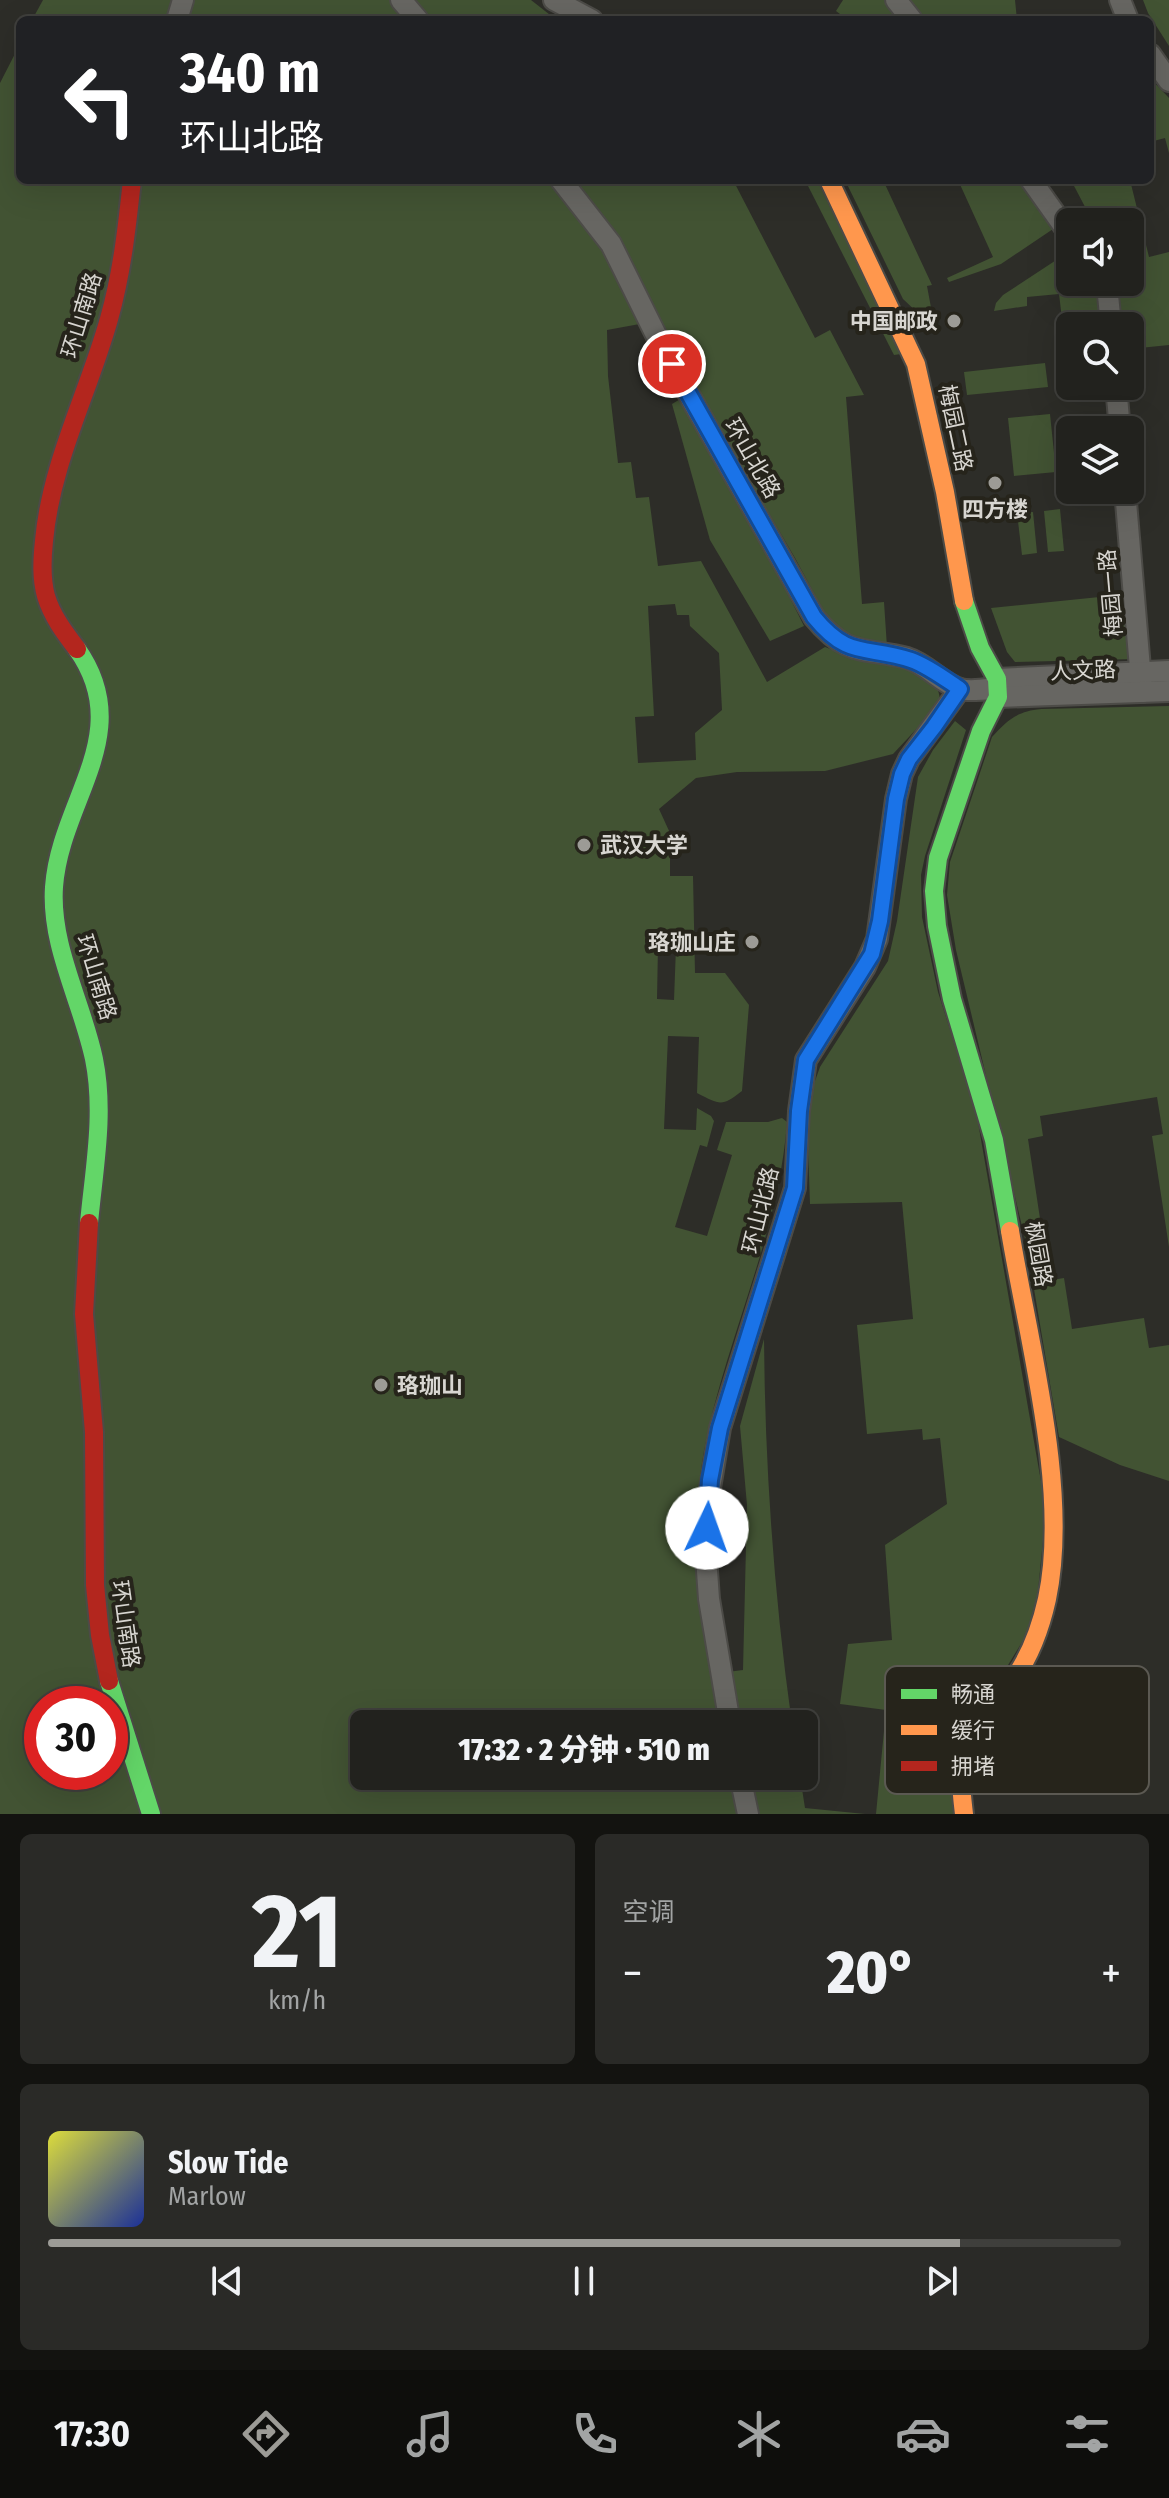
<!DOCTYPE html>
<html lang="zh">
<meta charset="utf-8">
<style>
:root{--surface:#22221e;--page:#2a2a27;--text:#f1f3f6;--muted:#a2a4a4;--line:#3f3f3c;--accent:#9c9b96}
body{margin:0;font-family:"Fira Sans Condensed","Noto Sans SC",sans-serif;background:var(--page);color:var(--text);height:100vh;display:flex;flex-direction:column;font-size:30px;white-space:nowrap}
*{box-sizing:border-box;margin:0}
p{font-size:26px;color:var(--muted)}
.icon{flex:none;width:44px;height:44px;fill:none;stroke:currentColor;stroke-width:2;stroke-linecap:round;stroke-linejoin:round}
.map{position:relative;height:1814px;overflow:hidden}
.details{display:flex;flex-direction:column;gap:20px;padding:20px;background:#131310;flex:1}
.details>*{flex:none}
.guide{position:absolute;left:16px;top:16px;width:1138px;height:168px;border-radius:12px;box-shadow:0 8px 32px #0002,0 0 0 2px var(--line);background:#202124;color:#fff;overflow:hidden}
.buttons{position:absolute;left:1056px;top:208px;display:grid;gap:16px}
.buttons a{display:grid;place-items:center;width:88px;height:88px;border-radius:12px;background:var(--surface);box-shadow:0 8px 32px #0002,0 0 0 2px var(--line);font-size:40px}
.speed{position:absolute;left:24px;top:1686px;display:flex;gap:16px;font-size:40px;font-weight:700;text-align:center}
.speed>*{display:grid;place-content:center;width:104px;height:104px;border-radius:50%;background:var(--surface);box-shadow:0 8px 32px #0002,0 0 0 2px var(--line);line-height:1}
.speed .limit{border:12px solid #d22;background:#fff;color:#111}
.pin{position:absolute;display:grid;place-items:center;width:68px;height:68px;color:#fff;margin:-34px;border:4px solid #fff;border-radius:50%;box-shadow:0 2px 8px #0007}
.me{position:absolute;width:88px;margin:-44px;rotate:3deg;stroke-linejoin:round;filter:drop-shadow(0 0 6px #0008)}
.turn{display:flex;align-items:center;gap:28px;height:168px;padding:0 32px;font-size:36px}
.turn .icon{width:104px;height:104px;stroke-width:2.5}
.turn b{display:block;font-size:56px;line-height:68px}
.big{font-size:60px;font-weight:800;line-height:1.1}
.details .widget{flex:1;display:flex;flex-direction:column;justify-content:center;gap:12px;min-width:0;padding:0 28px;border-radius:12px;background:var(--page)}
.details .dial{align-items:center;gap:0}
.dial b{font-size:104px;line-height:1}
.song{display:flex;align-items:center;gap:24px}
.cover{width:96px;height:96px;border-radius:12px;background:linear-gradient(135deg,hsl(60 70% 55%),hsl(230 70% 35%))}
.played{height:8px;border-radius:4px;background:linear-gradient(90deg,var(--accent) 85%,var(--line) 85%)}
.keys{display:flex;justify-content:space-around;direction:ltr}
.heat{display:flex;justify-content:space-between;align-items:center;font-size:44px;direction:ltr}
.details .tiles{flex:1;display:grid;gap:20px;grid-template-columns:1fr 1fr}
.widget:last-child{grid-column:span 2}
.trip{position:absolute;left:350px;top:1710px;width:468px;height:80px;border-radius:12px;background:var(--surface);box-shadow:0 8px 32px #0002,0 0 0 2px var(--line);font-weight:800;line-height:80px;text-align:center}
.tab-bar{display:flex;height:128px;justify-content:space-around;align-items:center;background:#0e0e0c;color:var(--muted)}
.tab-bar .icon{width:56px;height:56px}
.tab-bar .on{color:var(--accent)}
.tab-bar b{font-size:36px;color:var(--text)}
.map>svg:first-child{display:block}
.green{fill:#425333;fill-rule:evenodd}
.lines{fill:none;stroke-linecap:round;stroke-linejoin:round}
.street-casing{stroke:#4c4b47;stroke-width:24}
.fast-casing{stroke:#4c4b47;stroke-width:22}
.slow-casing{stroke:#4c4b47;stroke-width:22}
.jam-casing{stroke:#4c4b47;stroke-width:22}
.street{stroke:#676662;stroke-width:20}
.fast{stroke:#63d668;stroke-width:18}
.slow{stroke:#ff974d;stroke-width:18}
.jam{stroke:#b3261e;stroke-width:18}
.route-casing{stroke:#114b97;stroke-width:20}
.route{stroke:#1a73e8;stroke-width:14}
.poi-dot{fill:#9c9b96;stroke:#26241b;stroke-width:3}
.labels{text-anchor:middle;stroke-width:8;stroke-linejoin:round;paint-order:stroke}
.street-label{font-size:22px;fill:#d8d6d1;stroke:#26241b}
.poi-label{font-size:22px;font-weight:bold;fill:#d8d6d1;stroke:#26241b;text-anchor:end}
.key{fill:#26241b;stroke:#5b5952;stroke-width:2}
.key-label{font-size:22px;fill:#d8d6d1}
</style>
<div class="map">
<svg width="1169" height="1814" viewBox="0 0 1169 1814">
<rect width="100%" height="100%" fill="#2d2d28"/>
<g class="green">
<path d="M43,0H531L554,18L553,20H32Z"/>
<path d="M843,0H889L906,20H848L836,11Z"/>
<path d="M903,0H1015L1017,20H920Z"/>
<path d="M1143,0H1169V46L1148,13Z"/>
<path d="M20,44V180H733L815,338L830,330L864,395L846,397L862,604L884,602L887,647L850,636L839,630L824,612L795,558L656,321L607,330L608,376L618,463L631,462L636,498L649,497L658,566L701,561L767,682L825,647C836,651 848,657 860,660C886,665 942,663 940,704L893,754L825,771L737,772L696,778L659,809L670,833V876H693L695,973H725L749,1005L742,1091C721,1107 721,1105 697,1093L699,1037L668,1036L664,1129L696,1130L697,1108L711,1116L714,1121L707,1147L700,1145L675,1227L707,1236L732,1155L717,1150L726,1122H768L782,1118L787,1122C779,1235 725,1340 704,1451C690,1525 699,1600 711,1674L743,1670L747,1505L740,1426L764,1339C765,1468 774,1596 792,1724H364V1776H800L805,1808L865,1814H0V83ZM675,604L677,615H689L690,626L719,653L722,710L695,733L696,760L638,763L635,717L654,716L648,606ZM658,946L676,947L674,1000L657,999ZM42,1704H110V1772H42Z"/>
<path d="M1150,78L1169,98V153L1165,138L1150,142Z"/>
<path d="M805,180H817L901,354L894,355Z"/>
<path d="M845,180H883L932,285L927,286L935,329L903,299Z"/>
<path d="M958,180H1021L1056,227L1001,264L949,282L947,278L993,257Z"/>
<path d="M1082,180H1130L1149,257L1169,252V345L1130,349V326H1117L1111,282H1130V222H1093L1073,184Z"/>
<path d="M1070,251V282H1098L1103,323L1063,327L1059,294L1027,297V306L994,311L996,303L1003,295Z"/>
<path d="M1045,363L1048,387L967,395L964,372Z"/>
<path d="M682,398L746,510L804,626L770,641L710,540L672,404Z"/>
<path d="M1050,414L1056,472L1014,476L1008,418Z"/>
<path d="M1060,509L1064,551L1048,552L1044,511Z"/>
<path d="M1033,512L1037,553L1022,555L1017,513Z"/>
<path d="M1129,594L1135,659L1015,662L1007,652L991,608Z"/>
<path d="M1169,706V1247L1152,1136L1163,1134L1157,1097L1040,1116L1043,1136L1028,1139L1044,1245L1027,1247L956,950L947,895L950,862L992,737C1007,720 1018,711 1041,709Z"/>
<path d="M955,721L966,730L925,856L921,875L922,917L938,992L976,1111L1046,1510L1035,1621L975,1719L957,1814H876L886,1710L840,1704L848,1644L892,1640L885,1545L947,1504L940,1438L923,1440L922,1429L867,1434L857,1325L913,1319L902,1202L810,1204L807,1119L810,1095L820,1067L888,961L897,921L918,777L933,750Z"/>
<path d="M1064,1278L1072,1329L1144,1318L1149,1348L1169,1345V1481L1120,1465L1059,1437L1033,1283Z"/>
</g>
<g class="lines">
<defs>
<g id="street">
<path d="M401,0L418,20"/>
<path d="M554,0L592,20"/>
<path d="M896,0L912,20"/>
<path d="M1120,0L1128,20"/>
<path d="M177,20L183,0"/>
<path d="M1150,54L1169,81"/>
<path d="M561,180L611,244L661,345L814,617C847,657 862,647 907,658C927,664 941,683 960,689C971,692 987,689 997,688"/>
<path d="M1031,180L1070,235"/>
<path d="M1108,295L1111,326"/>
<path d="M1116,386L1120,430"/>
<path d="M1125,490L1142,692"/>
<path d="M997,679L1169,671"/>
<path d="M998,697L1169,691"/>
<path d="M730,1724L709,1599L706,1557L708,1500L720,1428L795,1188L799,1111L806,1060L865,967L877,939L896,799L902,774L909,759L960,689"/>
<path d="M740,1776L748,1814"/>
</g>
<g id="fast">
<path d="M964,601L980,648L997,679L998,697L981,731L938,858L934,891L937,926L952,999L994,1140L1010,1231"/>
<path d="M77,649C137,734 60,800 54,887C50,946 82,1002 94,1059C105,1113 94,1169 89,1223"/>
<path d="M109,1681L151,1814"/>
</g>
<g id="slow">
<path d="M829,180L916,364L945,492L964,601"/>
<path d="M964,1814C962,1796 959,1777 964,1760C973,1728 997,1704 1015,1677C1031,1654 1041,1626 1047,1599C1070,1491 1028,1340 1010,1231"/>
</g>
<g id="jam">
<path d="M77,649C64,632 52,616 46,596C41,578 42,560 44,541C51,463 88,394 109,319C122,273 127,227 132,180"/>
<path d="M89,1223L84,1314L94,1432L95,1585L100,1635L109,1681"/>
</g>
</defs>
<use href="#street" class="street-casing"/>
<use href="#fast" class="fast-casing"/>
<use href="#slow" class="slow-casing"/>
<use href="#jam" class="jam-casing"/>
<use href="#street" class="street"/>
<use href="#fast" class="fast"/>
<use href="#slow" class="slow"/>
<use href="#jam" class="jam"/>
</g>
<g class="lines">
<defs>
<path id="route" d="M672,364L814,617C849,660 866,645 911,660C928,666 945,679 960,689L934,727L909,759L902,774L896,799L880,921L872,954L806,1060L799,1111L795,1188L720,1428L710,1480L707,1528"/>
</defs>
<use href="#route" class="route-casing"/>
<use href="#route" class="route"/>
</g>
<g class="poi-dot">
<circle cx="954" cy="321" r="8"/>
<circle cx="995" cy="483" r="8"/>
<circle cx="584" cy="845" r="8"/>
<circle cx="752" cy="942" r="8"/>
<circle cx="381" cy="1385" r="8"/>
</g>
<g class="labels">
<g class="street-label">
<text transform="translate(81 315) rotate(-73)" y="8">环山南路</text>
<text transform="translate(956 428) rotate(78)" y="8">梅园二路</text>
<text transform="translate(753 458) rotate(60)" y="8">环山北路</text>
<text transform="translate(1110 593) rotate(-95)" y="8">梅园一路</text>
<text transform="translate(1083 670) rotate(-2)" y="8">人文路</text>
<text transform="translate(97 977) rotate(73)" y="8">环山南路</text>
<text transform="translate(760 1210) rotate(-76)" y="8">环山北路</text>
<text transform="translate(1039 1254) rotate(80)" y="8">枫园路</text>
<text transform="translate(126 1624) rotate(82)" y="8">环山南路</text>
</g>
<g class="poi-label">
<text x="938" y="329">中国邮政</text>
<text x="995" y="517" text-anchor="middle">四方楼</text>
<text x="600" y="853" text-anchor="start">武汉大学</text>
<text x="736" y="950">珞珈山庄</text>
<text x="397" y="1393" text-anchor="start">珞珈山</text>
</g>
</g>
<rect x="885" y="1666" width="264" height="128" rx="12" class="key"/>
<rect x="901" y="1689" width="36" height="10" fill="#63d668"/>
<rect x="901" y="1725" width="36" height="10" fill="#ff974d"/>
<rect x="901" y="1761" width="36" height="10" fill="#b3261e"/>
<g class="key-label">
<text x="951" y="1702">畅通</text>
<text x="951" y="1738">缓行</text>
<text x="951" y="1774">拥堵</text>
</g>
</svg>
<div class="buttons">
<a><svg class="icon" aria-label="sound" viewBox="0 0 24 24"><path d="M4 9h4l5-4v14l-5-4H4zM17 9q2 3 0 6"/></svg></a>
<a><svg class="icon" aria-label="search" viewBox="0 0 24 24"><circle cx="10" cy="10" r="6"/><path d="M15 15l6 6"/></svg></a>
<a><svg class="icon" aria-label="layers" viewBox="0 0 24 24"><path d="M12 4l9 5-9 5-9-5zM3 14l9 5 9-5"/></svg></a>
</div>
<div class="speed"><div class="limit">30</div></div>
<div class="pin" style="left:672px;top:364px;background:#d93025"><svg class="icon" aria-label="arrive" viewBox="0 0 24 24"><path d="M6 21V4h12l-3 4 3 4H6"/></svg></div>
<svg class="me" style="left:707px;top:1528px" viewBox="-20 -20 40 40"><circle r="19" fill="#fff"/><path d="M0-13L10 11 0 6-10 11z" fill="#1a73e8"/></svg>
<div class="trip">17:32 · 2 分钟 · 510 m</div>
<div class="guide">
<div class="turn"><svg class="icon" aria-label="left" viewBox="0 0 24 24"><path d="M17 20v-9H6M10 6l-5 5 5 5"/></svg><div><b>340 m</b>环山北路</div></div>
</div>
</div>
<section class="details">
<div class="tiles">
<div class="widget dial"><b>21</b><p>km/h</p></div>
<div class="widget"><p>空调</p>
<div class="heat"><a>−</a><b class="big">20°</b><a>+</a></div>
</div>
<div class="widget">
<div class="song"><i class="cover"></i><div><b>Slow Tide</b><p>Marlow</p></div></div>
<div class="played"></div>
<div class="keys"><svg class="icon" aria-label="previous" viewBox="0 0 24 24"><path d="M18 5L8 12l10 7zM5 5v14"/></svg><svg class="icon" aria-label="pause" viewBox="0 0 24 24"><path d="M8 5v14M16 5v14"/></svg><svg class="icon" aria-label="next" viewBox="0 0 24 24"><path d="M6 5l10 7-10 7zM19 5v14"/></svg></div>
</div>
</div>
</section>
<nav class="tab-bar">
<b>17:30</b>
<svg class="icon on" aria-label="directions" viewBox="0 0 24 24"><path d="M12 3l9 9-9 9-9-9zM9 14v-3h6M13 9l2 2-2 2"/></svg>
<svg class="icon" aria-label="music" viewBox="0 0 24 24"><path d="M9 18V5l10-2v13"/><circle cx="6" cy="18" r="3"/><circle cx="16" cy="16" r="3"/></svg>
<svg class="icon" aria-label="phone" viewBox="0 0 24 24"><path d="M5 4h4l2 5-3 2q2 4 5 5l2-3 5 2v4C11 20 4 13 5 4z"/></svg>
<svg class="icon" aria-label="climate" viewBox="0 0 24 24"><path d="M12 3v18M4 7l16 10M4 17L20 7"/></svg>
<svg class="icon" aria-label="car" viewBox="0 0 24 24"><path d="M5 17H2v-5l4-1 3-4h7l3 4 3 1v5h-3M9 17h6M6 11h13"/><circle cx="7" cy="17" r="2"/><circle cx="17" cy="17" r="2"/></svg>
<svg class="icon" aria-label="filters" viewBox="0 0 24 24"><path d="M4 7h16M4 17h16"/><circle cx="9" cy="7" r="2"/><circle cx="15" cy="17" r="2"/></svg>
</nav>
